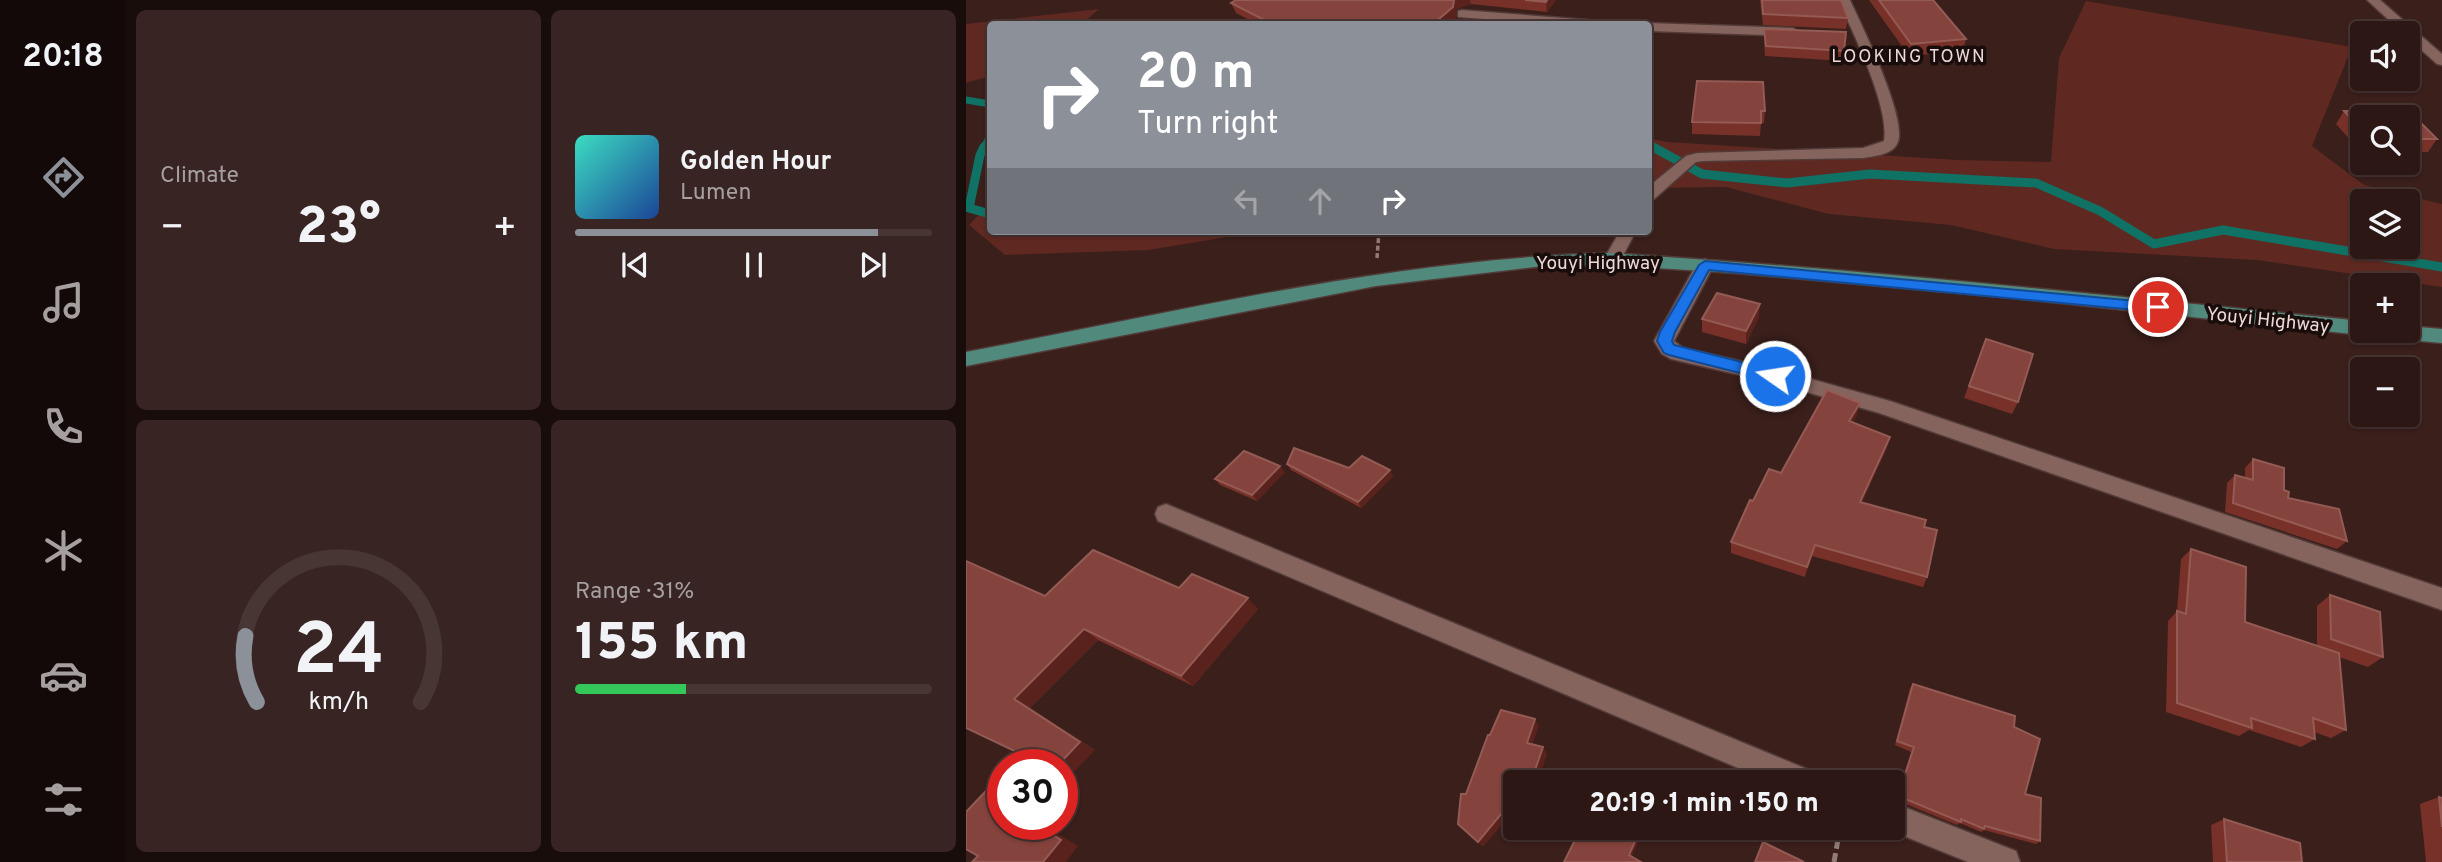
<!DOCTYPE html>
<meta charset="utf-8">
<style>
:root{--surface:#2c1714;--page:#382422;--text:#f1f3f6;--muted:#a69fa0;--line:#483634;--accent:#8c9099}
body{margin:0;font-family:Overpass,sans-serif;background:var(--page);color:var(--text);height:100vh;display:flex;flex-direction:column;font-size:26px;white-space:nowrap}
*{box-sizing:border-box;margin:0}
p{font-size:23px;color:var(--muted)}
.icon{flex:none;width:38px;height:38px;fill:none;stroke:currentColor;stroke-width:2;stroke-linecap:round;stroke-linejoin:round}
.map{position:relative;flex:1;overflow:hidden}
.details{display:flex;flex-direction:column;gap:10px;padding:10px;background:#180d0b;width:840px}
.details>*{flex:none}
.banner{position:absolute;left:21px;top:21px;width:665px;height:214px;border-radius:7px;box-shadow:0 2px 5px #0004,0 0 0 2px var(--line);background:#8c9099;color:#fff;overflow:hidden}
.buttons{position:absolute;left:1384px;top:21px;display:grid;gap:14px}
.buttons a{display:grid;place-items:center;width:70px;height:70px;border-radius:7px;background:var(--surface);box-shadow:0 2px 5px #0004,0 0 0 2px var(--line);font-size:35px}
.speed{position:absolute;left:21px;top:749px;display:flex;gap:14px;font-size:35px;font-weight:700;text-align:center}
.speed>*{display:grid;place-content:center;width:91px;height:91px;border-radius:50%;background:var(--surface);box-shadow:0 2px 5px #0004,0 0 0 2px var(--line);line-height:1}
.speed .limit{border:10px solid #d22;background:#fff;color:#111}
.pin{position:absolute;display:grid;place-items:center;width:60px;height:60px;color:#fff;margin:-30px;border:4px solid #fff;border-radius:50%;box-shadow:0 2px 7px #0007}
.me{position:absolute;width:77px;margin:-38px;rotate:283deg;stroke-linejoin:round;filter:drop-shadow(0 0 5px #0008)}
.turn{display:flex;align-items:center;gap:24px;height:147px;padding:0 35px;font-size:32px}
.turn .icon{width:91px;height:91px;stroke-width:2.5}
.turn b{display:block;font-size:49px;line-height:60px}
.lanes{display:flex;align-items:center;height:66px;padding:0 35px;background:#0003;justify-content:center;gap:35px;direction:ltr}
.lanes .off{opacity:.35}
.big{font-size:52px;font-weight:800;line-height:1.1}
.details .tile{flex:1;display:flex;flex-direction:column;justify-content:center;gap:10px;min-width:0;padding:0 24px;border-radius:10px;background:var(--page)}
.details .dial{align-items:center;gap:0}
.dial svg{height:182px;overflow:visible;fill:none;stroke:var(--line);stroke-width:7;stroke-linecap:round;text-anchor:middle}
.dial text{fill:var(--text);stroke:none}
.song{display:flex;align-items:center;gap:21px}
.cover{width:84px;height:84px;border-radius:10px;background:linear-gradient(135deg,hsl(170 70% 55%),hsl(220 70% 35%))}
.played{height:7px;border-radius:4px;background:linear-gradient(90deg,var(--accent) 85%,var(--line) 85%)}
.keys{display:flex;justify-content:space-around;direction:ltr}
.heat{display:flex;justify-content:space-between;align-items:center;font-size:38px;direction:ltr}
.charge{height:10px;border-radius:5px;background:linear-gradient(90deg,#34c759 31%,var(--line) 0)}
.details .tiles{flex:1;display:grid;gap:10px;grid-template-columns:repeat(2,1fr)}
.trip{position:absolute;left:537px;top:770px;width:402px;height:70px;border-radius:7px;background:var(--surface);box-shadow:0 2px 5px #0004,0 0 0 2px var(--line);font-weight:800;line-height:70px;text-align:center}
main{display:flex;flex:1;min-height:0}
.menu{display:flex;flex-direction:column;width:126px;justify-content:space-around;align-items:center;background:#120908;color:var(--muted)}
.menu .icon{width:49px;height:49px}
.menu .active{color:var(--accent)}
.menu b{font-size:32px;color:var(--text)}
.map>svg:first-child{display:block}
.green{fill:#5f2921;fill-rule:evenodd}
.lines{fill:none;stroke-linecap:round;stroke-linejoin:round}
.stream-far1{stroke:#0f7265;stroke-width:7}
.stream{stroke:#0f7265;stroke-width:9}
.minor-casing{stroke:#513a37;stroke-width:3}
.primary-casing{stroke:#513a37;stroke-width:3}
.path-far1{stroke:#927b77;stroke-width:3.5;stroke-dasharray:5 2.5;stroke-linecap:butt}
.path{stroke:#927b77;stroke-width:5;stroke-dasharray:9 4.5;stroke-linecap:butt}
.minor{fill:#85645e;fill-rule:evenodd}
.primary{fill:#51897d;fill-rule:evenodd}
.wall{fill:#773129}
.shaded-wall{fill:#59221c}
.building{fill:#84433c;stroke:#945a54;stroke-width:2}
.route{fill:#1a73e8;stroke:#114b97;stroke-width:2}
.labels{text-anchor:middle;stroke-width:7;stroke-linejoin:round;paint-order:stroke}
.far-neighbourhood-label{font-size:18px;letter-spacing:2px;fill:#edd9d6;stroke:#190d0b}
.street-label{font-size:19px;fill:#edd9d6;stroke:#190d0b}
</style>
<main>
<nav class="menu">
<b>20:18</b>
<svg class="icon active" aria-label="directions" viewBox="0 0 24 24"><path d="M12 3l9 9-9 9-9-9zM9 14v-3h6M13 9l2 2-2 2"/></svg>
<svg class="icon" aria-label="music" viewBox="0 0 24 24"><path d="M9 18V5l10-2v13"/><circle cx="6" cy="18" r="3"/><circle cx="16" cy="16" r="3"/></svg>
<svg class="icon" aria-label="phone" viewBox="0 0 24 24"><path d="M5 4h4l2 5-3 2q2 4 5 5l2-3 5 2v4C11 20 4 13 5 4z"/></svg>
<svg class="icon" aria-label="climate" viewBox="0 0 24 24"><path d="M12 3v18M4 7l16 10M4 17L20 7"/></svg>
<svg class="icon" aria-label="car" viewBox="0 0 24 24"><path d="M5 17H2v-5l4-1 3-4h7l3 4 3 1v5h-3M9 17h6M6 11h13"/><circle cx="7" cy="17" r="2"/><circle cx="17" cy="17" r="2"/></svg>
<svg class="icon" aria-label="filters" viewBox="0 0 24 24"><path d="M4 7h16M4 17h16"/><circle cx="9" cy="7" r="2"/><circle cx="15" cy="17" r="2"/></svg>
</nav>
<section class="details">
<div class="tiles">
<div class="tile"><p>Climate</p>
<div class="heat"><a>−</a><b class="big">23°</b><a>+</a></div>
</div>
<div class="tile">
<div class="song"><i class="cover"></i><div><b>Golden Hour</b><p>Lumen</p></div></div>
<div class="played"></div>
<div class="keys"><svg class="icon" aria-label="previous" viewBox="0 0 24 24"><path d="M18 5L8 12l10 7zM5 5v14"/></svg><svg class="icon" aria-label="pause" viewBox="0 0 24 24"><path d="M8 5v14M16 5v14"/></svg><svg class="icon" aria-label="next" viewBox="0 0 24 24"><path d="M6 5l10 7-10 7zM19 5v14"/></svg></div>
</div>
<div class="tile dial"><svg viewBox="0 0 100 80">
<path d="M14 69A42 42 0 1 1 86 69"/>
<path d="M14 69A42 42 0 0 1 9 40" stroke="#8c9099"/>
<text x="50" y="56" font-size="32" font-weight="700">24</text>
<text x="50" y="72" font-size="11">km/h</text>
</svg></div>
<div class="tile"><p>Range · 31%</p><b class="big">155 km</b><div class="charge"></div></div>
</div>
</section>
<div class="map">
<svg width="1476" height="862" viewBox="0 0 1476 862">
<rect width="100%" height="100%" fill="#3a1f1b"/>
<g class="green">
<path d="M1120,1L1386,47L1346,146L1398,185L1476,204V287L1291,260L1088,249L985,225L863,214L760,187L683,188L682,138L701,142L992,160L1085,162L1093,58ZM1396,201H1442V247H1396Z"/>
<path d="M133,9L116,24H24V76L0,83V24Z"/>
<path d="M24,203V231H298L182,250L39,255L3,225Z"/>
</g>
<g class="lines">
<g class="stream-far1">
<path d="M0,100L24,104"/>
<path d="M682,144L690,149"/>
<path d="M17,149L24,136"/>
</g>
<g class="stream">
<path d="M18,147L14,155L3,208L24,214"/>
<path d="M687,147L736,174L821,183L904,174L1070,183L1134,211L1188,244L1257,230L1476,267"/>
<path d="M84,231H97"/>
</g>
<defs>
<g id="minor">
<path d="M872,0H884C895,24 944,123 931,144C925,155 909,156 897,158L737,161L730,162L688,199L682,201V187L720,156L731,153L897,148L918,141C924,108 887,32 872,0Z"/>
<path d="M1401,0H1414L1476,54V65L1471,64L1442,38V33H1437Z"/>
<path d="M496,10L623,20L629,24H582L492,17V11Z"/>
<path d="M682,23L827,28L833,32L827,36L682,31V24H677Z"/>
<path d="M654,231H670L653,263H641L638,259Z"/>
<path d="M739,259L748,265L708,341L717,348L809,369L924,401L1476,588V610L913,413L809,383L705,359L696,354L688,341L730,265Z"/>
<path d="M200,504L848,772L852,782H805L192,521L189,514L192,507Z"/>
<path d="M928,803L1050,851L1054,862H1002L918,828H928Z"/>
</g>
<g id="primary">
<path d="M642,253C894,269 1145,296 1396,321V331H1404L1396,335L1037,297L769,273L642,265L569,267L410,286L0,366V352C212,312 425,259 642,253Z"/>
<path d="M1442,326L1476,329V343L1420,338L1413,336L1411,331H1442Z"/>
</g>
</defs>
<use href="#minor" class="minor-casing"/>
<use href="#primary" class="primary-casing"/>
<path class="path-far1" d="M411,258L413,231"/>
<path class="path" d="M868,862L874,828"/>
<use href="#minor" class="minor"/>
<use href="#primary" class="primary"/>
</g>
<g class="wall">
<path d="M270,0H590L581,12L505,4L490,9V18L482,24H291L270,13L265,3Z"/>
<path d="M794,0H875L882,18L880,29L797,25Z"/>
<path d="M903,0H967L1000,39L997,51L943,56Z"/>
<path d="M798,29L880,32L877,61L799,56L798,39Z"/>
<path d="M799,111L798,123H795L794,136L726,134V122Z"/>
<path d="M1378,111H1443L1471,139L1462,152H1442V117H1396V152H1395L1370,124Z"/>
<path d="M793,317L780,344L736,332V319Z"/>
<path d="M1020,339L1052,402L1046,414L998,398Z"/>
<path d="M891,415L886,423L921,448L896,502L958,527L961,577L957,587L846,556L839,577L765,553V542L787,501L815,473Z"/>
<path d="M1287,459L1318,490L1322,498L1381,541L1371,549L1259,512L1261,483L1269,475L1279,478V468Z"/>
<path d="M321,464L383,468L427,476L395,508L325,470Z"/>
<path d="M319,472L291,501L254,485L249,479Z"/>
<path d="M1225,549L1279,622L1351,646V606L1364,595L1417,657L1402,667L1373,657L1380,730L1365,738L1348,732L1349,739L1335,747L1283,730L1273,736L1200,712L1202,621L1211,611L1215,559Z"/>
<path d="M213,588L292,609L227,686L132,640L64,708L129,750L54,754L79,596Z"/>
<path d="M947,684L1048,727L1059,794L1074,841L1070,844L1018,830L1015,832L994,823L991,825L930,800L945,752L929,745L944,688Z"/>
<path d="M1473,797L1476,798V862H1460L1454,804Z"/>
<path d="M1258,819L1336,862H1247L1245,825Z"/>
</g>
<g class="shaded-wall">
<path d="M488,0H504L505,4L490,9V18L482,24H467Z"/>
<path d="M581,0H590L581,12L580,2Z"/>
<path d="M794,304L793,317L780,344V331Z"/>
<path d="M894,403L891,415L881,433L883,421Z"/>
<path d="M924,437L921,448L891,513L894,502Z"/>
<path d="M314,466L319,472L291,501L286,495Z"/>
<path d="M424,470L427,476L395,508L392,502Z"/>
<path d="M849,545L846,556L839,577L841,567Z"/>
<path d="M282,598L292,609L227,686L215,676Z"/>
<path d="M118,629L132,640L64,708L129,750L96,785V765H92L48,699Z"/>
<path d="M569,719L573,726L564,751L561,743Z"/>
<path d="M577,747L581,754L572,782H565Z"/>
<path d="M550,796V808L517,847L512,842Z"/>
<path d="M70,824H76L112,846L100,862H77Z"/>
<path d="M675,828H679L664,860L663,855Z"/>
</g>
<g class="building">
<path d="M270,0H488L487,7L467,24H306L265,3Z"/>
<path d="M559,0H581L580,2Z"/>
<path d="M796,0H875L882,18L797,14Z"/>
<path d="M913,0H967L1000,39L945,44Z"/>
<path d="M798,29L880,32L878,51L800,46Z"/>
<path d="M731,81L797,82L799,111H795V123L726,122Z"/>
<path d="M1378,111H1443L1471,139H1442V117H1396V131Z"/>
<path d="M751,293L794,304L780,331L736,319Z"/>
<path d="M1020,339L1067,354L1052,402L1003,386Z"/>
<path d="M861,390L894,403L883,421L924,437L894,502L960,520L958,527L971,530L961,577L849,545L841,567L765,542L784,500L787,501L803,469L815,473Z"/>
<path d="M328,448L383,468L396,456L424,470L392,502L321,464Z"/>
<path d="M278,451L314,466L286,495L249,479Z"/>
<path d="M1287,459L1318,468V490L1323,492L1322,498L1373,509L1381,541L1267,503L1269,475L1287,480Z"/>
<path d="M1225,549L1280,567L1279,622L1373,653L1380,730L1347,718L1349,739L1285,718L1286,728L1211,703V611L1220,614Z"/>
<path d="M127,550L213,588L226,574L282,598L215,676L118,629L48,699L114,742L92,765H44L55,754L0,728V561L79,596Z"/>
<path d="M1364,595L1414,612L1417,657L1365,639Z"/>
<path d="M947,684L1049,716L1048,727L1074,739L1059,794L1075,798L1074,841L1019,826L1018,829L995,819V822L932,796L948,747L931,741Z"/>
<path d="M535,710L569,719L561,743L577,747L565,782H550V796L512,842L492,824L495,794H500L522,735H524Z"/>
<path d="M37,773V824H70L95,840L77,862H6L12,856L0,849V812Z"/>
<path d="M1473,797L1476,798V827Z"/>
<path d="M1258,819L1334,843L1336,862H1261Z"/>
<path d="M615,828H675L663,855L675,862H598Z"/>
<path d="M797,842L838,862H789Z"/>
</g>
<path class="route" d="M739,261L1192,303L1199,307L1192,312L743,270L709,332L706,341L708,345L815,372L817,376L815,380L809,382L703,355L698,353L691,341L694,332L733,265Z"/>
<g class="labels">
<g class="far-neighbourhood-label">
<text x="943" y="62">LOOKING TOWN</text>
</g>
<g class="street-label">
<text x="632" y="269">Youyi Highway</text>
<text transform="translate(1302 319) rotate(6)" y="7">Youyi Highway</text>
</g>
</g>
</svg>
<div class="buttons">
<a><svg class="icon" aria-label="sound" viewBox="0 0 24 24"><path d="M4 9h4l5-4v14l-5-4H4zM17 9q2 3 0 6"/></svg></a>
<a><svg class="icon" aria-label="search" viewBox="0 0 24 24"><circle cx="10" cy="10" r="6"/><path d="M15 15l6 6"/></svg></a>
<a><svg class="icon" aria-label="layers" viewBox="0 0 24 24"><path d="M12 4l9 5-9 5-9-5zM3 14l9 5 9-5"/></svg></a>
<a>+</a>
<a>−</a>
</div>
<div class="speed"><div class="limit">30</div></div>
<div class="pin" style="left:1192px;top:307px;background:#d93025"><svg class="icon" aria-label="arrive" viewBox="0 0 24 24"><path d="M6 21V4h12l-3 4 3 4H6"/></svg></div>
<svg class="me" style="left:809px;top:376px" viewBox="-20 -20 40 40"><circle r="17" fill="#1a73e8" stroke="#fff" stroke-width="3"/><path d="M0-11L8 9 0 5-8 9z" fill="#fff"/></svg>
<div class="trip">20:19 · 1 min · 150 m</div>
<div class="banner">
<div class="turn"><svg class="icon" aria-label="right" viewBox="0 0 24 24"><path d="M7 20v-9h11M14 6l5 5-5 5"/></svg><div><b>20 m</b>Turn right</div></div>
<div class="lanes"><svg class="icon off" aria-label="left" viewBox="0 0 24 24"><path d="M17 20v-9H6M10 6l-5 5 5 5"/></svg><svg class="icon off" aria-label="ahead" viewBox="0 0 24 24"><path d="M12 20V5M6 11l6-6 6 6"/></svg><svg class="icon" aria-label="right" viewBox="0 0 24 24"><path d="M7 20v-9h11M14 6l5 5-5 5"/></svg></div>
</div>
</div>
</main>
